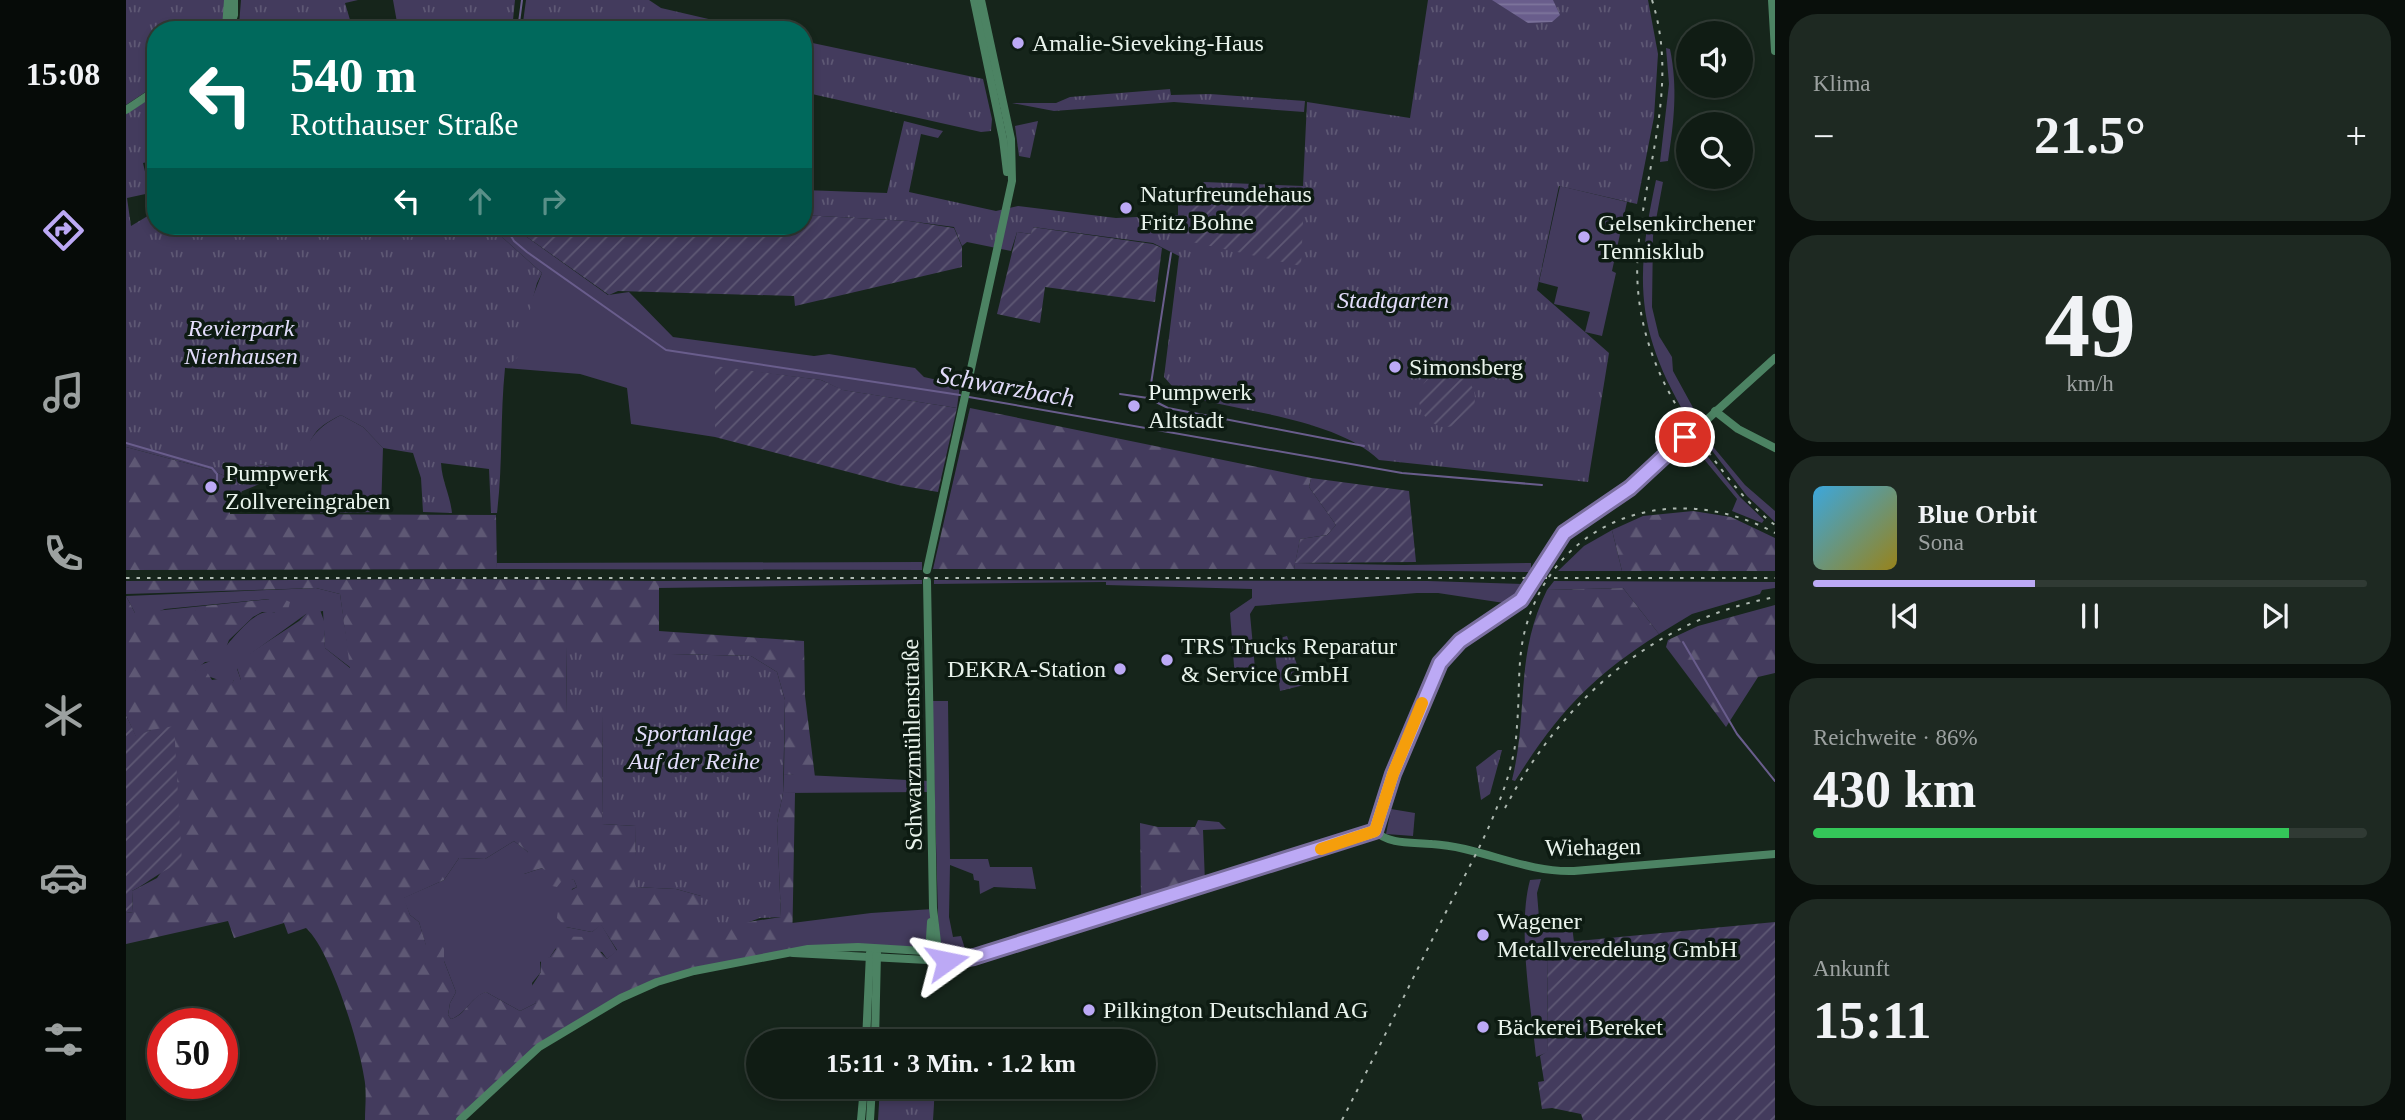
<!DOCTYPE html>
<html lang="de">
<meta charset="utf-8">
<style>
:root{--surface:#101c14;--page:#1e2922;--text:#f1f3f6;--muted:#9ca1a0;--line:#303a34;--accent:#bca9f5}
body{margin:0;font-family:Georgia,serif;background:var(--page);color:var(--text);height:100vh;display:flex;flex-direction:column;font-size:26px;white-space:nowrap}
*{box-sizing:border-box;margin:0}
p{font-size:23px;color:var(--muted)}
.icon{flex:none;width:38px;height:38px;fill:none;stroke:currentColor;stroke-width:2;stroke-linecap:round;stroke-linejoin:round}
.map{position:relative;flex:1;overflow:hidden}
.side{display:flex;flex-direction:column;gap:14px;padding:14px;background:#090f0b;width:630px}
.side>*{flex:none}
.top-card{position:absolute;left:21px;top:21px;width:665px;height:214px;border-radius:28px;box-shadow:0 4px 10px #0003,0 0 0 2px var(--line);background:#00695c;color:#fff;overflow:hidden}
.tools{position:absolute;left:1550px;top:21px;display:grid;gap:14px}
.tools a{display:grid;place-items:center;width:77px;height:77px;border-radius:50%;background:var(--surface);box-shadow:0 4px 10px #0003,0 0 0 2px var(--line);font-size:35px}
.speed{position:absolute;left:21px;top:1008px;display:flex;gap:14px;font-size:35px;font-weight:700;text-align:center}
.speed>*{display:grid;place-content:center;width:91px;height:91px;border-radius:50%;background:var(--surface);box-shadow:0 4px 10px #0003,0 0 0 2px var(--line);line-height:1}
.speed .limit{border:10px solid #d22;background:#fff;color:#111}
.pin{position:absolute;display:grid;place-items:center;width:60px;height:60px;color:#fff;margin:-30px;border:4px solid #fff;border-radius:50%;box-shadow:0 2px 7px #0007}
.me{position:absolute;width:77px;margin:-38px;rotate:78deg;stroke-linejoin:round;filter:drop-shadow(0 0 5px #0008)}
.turn{display:flex;align-items:center;gap:24px;height:147px;padding:0 28px;font-size:32px}
.turn .icon{width:91px;height:91px;stroke-width:2.5}
.turn b{display:block;font-size:49px;line-height:60px}
.lanes{display:flex;align-items:center;height:66px;padding:0 28px;background:#0003;justify-content:center;gap:35px;direction:ltr}
.lanes .off{opacity:.35}
.big{font-size:52px;font-weight:700;line-height:1.1}
.side .card{flex:1;display:flex;flex-direction:column;justify-content:center;gap:10px;min-width:0;padding:0 24px;border-radius:28px;background:var(--page)}
.side .dial{align-items:center;gap:0}
.dial b{font-size:91px;line-height:1}
.song{display:flex;align-items:center;gap:21px}
.cover{width:84px;height:84px;border-radius:10px;background:linear-gradient(135deg,hsl(200 70% 55%),hsl(50 70% 35%))}
.played{height:7px;border-radius:4px;background:linear-gradient(90deg,var(--accent) 40%,var(--line) 40%)}
.keys{display:flex;justify-content:space-around;direction:ltr}
.heat{display:flex;justify-content:space-between;align-items:center;font-size:38px;direction:ltr}
.charge{height:10px;border-radius:5px;background:linear-gradient(90deg,#34c759 86%,var(--line) 0)}
.trip{position:absolute;left:620px;top:1029px;width:410px;height:70px;border-radius:35px;background:var(--surface);box-shadow:0 4px 10px #0003,0 0 0 2px var(--line);font-weight:700;line-height:70px;text-align:center}
main{display:flex;flex:1;min-height:0}
.dock{display:flex;flex-direction:column;width:126px;justify-content:space-around;align-items:center;background:#060b08;color:var(--muted)}
.dock .icon{width:49px;height:49px}
.dock .selected{color:var(--accent)}
.dock b{font-size:32px;color:var(--text)}
.map>svg:first-child{display:block}
.grass{fill:#433b5d}
.forest{fill:url(#forest-firs);fill-rule:evenodd}
.park{fill:url(#park-tufts)}
.garden{fill:url(#garden-furrows)}
.water{fill:url(#water-rules)}
.lines{fill:none;stroke-linecap:round;stroke-linejoin:round}
.stream{stroke:#695d8c;stroke-width:2}
.secondary{stroke:#4c8363;stroke-width:8}
.rail{stroke:#adb8b0;stroke-width:2;stroke-dasharray:3.5 7;stroke-linecap:butt}
.route-casing{stroke:#7a6e9f;stroke-width:18}
.route{stroke:#bca9f5;stroke-width:12}
.slow{stroke:#f59e0b;stroke-width:12}
.poi-dot{fill:#bca9f5;stroke:#0d1b12;stroke-width:2.5}
.labels{text-anchor:middle;stroke-width:7;stroke-linejoin:round;paint-order:stroke}
.poi-label{font-size:24px;fill:#e9f3ec;stroke:#0d1b12;text-anchor:start}
.park-label{font-size:24px;font-style:italic;fill:#e3ddfb;stroke:#0d1b12}
.street-label{font-size:24px;fill:#e9f3ec;stroke:#0d1b12}
.water-label{font-size:26px;font-style:italic;fill:#e2dbfa;stroke:#0d1b12}
</style>
<main>
<nav class="dock">
<b>15:08</b>
<svg class="icon selected" aria-label="directions" viewBox="0 0 24 24"><path d="M12 3l9 9-9 9-9-9zM9 14v-3h6M13 9l2 2-2 2"/></svg>
<svg class="icon" aria-label="music" viewBox="0 0 24 24"><path d="M9 18V5l10-2v13"/><circle cx="6" cy="18" r="3"/><circle cx="16" cy="16" r="3"/></svg>
<svg class="icon" aria-label="phone" viewBox="0 0 24 24"><path d="M5 4h4l2 5-3 2q2 4 5 5l2-3 5 2v4C11 20 4 13 5 4z"/></svg>
<svg class="icon" aria-label="climate" viewBox="0 0 24 24"><path d="M12 3v18M4 7l16 10M4 17L20 7"/></svg>
<svg class="icon" aria-label="car" viewBox="0 0 24 24"><path d="M5 17H2v-5l4-1 3-4h7l3 4 3 1v5h-3M9 17h6M6 11h13"/><circle cx="7" cy="17" r="2"/><circle cx="17" cy="17" r="2"/></svg>
<svg class="icon" aria-label="filters" viewBox="0 0 24 24"><path d="M4 7h16M4 17h16"/><circle cx="9" cy="7" r="2"/><circle cx="15" cy="17" r="2"/></svg>
</nav>
<div class="map">
<svg width="1649" height="1120" viewBox="0 0 1649 1120">
<defs>
<pattern id="forest-firs" width="22" height="20" patternUnits="userSpaceOnUse" patternTransform="scale(1.75)"><rect width="22" height="20" fill="#433b5d"/><path d="M5 1l3.5 6h-7zM16 11l3.5 6h-7z" fill="#5e5874"/></pattern>
<pattern id="park-tufts" width="24" height="20" patternUnits="userSpaceOnUse" patternTransform="scale(1.75)"><rect width="24" height="20" fill="#433b5d"/><path d="M3 7l-1-3M5 7V3M7 7l1-3M15 17l-1-3M17 17v-4M19 17l1-3" fill="none" stroke="#5e5874"/></pattern>
<pattern id="garden-furrows" width="10" height="10" patternUnits="userSpaceOnUse" patternTransform="scale(1.75)"><rect width="10" height="10" fill="#433b5d"/><path d="M-1 1l2-2M0 10L10 0M9 11l2-2" fill="none" stroke="#5e5874"/></pattern>
<pattern id="water-rules" width="6" height="5" patternUnits="userSpaceOnUse" patternTransform="scale(1.75)"><rect width="6" height="5" fill="#695d8c"/><path d="M0 2.5h6" fill="none" stroke="#7e759c"/></pattern>
</defs>
<rect width="100%" height="100%" fill="#16251b"/>
<g class="grass">
<path d="M1540,48L1544,49C1552,88 1548,122 1542,161L1534,162L1543,84Z"/>
<path d="M1530,180L1537,182L1527,236L1526,307L1533,336L1546,357L1547,371L1570,413L1565,419H1562C1509,331 1509,278 1530,180Z"/>
<path d="M1434,186L1501,202L1486,271L1490,273L1476,336L1459,332L1464,312L1428,304L1432,287L1413,282Z"/>
<path d="M372,226H390L391,230L482,295L503,292L547,337L688,356L703,354L789,368L798,377L834,385L831,408L716,390L695,380L589,367V437L505,424L501,388L454,374L379,368L416,273L377,238Z"/>
<path d="M215,415L237,427L257,448L255,512L194,513L196,478L175,479C175,446 187,429 215,415Z"/>
<path d="M1579,437L1619,485L1649,511V522L1621,496L1577,439Z"/>
<path d="M1571,443L1614,497L1638,520L1636,523L1606,511L1611,499L1567,446Z"/>
<path d="M1486,530L1496,571H1432L1458,546Z"/>
<path d="M796,562V570L371,569V563Z"/>
<path d="M1169,563L1277,565L1405,563V572L1168,569Z"/>
<path d="M796,580V584L533,588V581Z"/>
<path d="M808,580L1302,581L1397,584L1390,595L1378,603L1312,593H1291L1129,606L1124,614L1130,679H1109L1104,613L1126,598V589L980,585V582L808,584Z"/>
<path d="M1428,581L1649,582V588L1636,590L1634,594L1566,614L1533,634L1497,588L1421,590Z"/>
<path d="M190,588L214,594L225,668L199,648L197,611L180,614L123,655L111,669L115,680H108L106,684C92,680 80,676 68,670C74,663 81,664 88,659C102,647 128,604 149,613L143,599L39,609L26,614L9,613L0,596Z"/>
<path d="M806,701H822L824,859H862L864,867H906L910,889L868,887L854,894L853,881L848,880L847,874L824,865L823,917L827,937L835,936L840,952L813,950Z"/>
<path d="M658,774L803,781V792L657,793Z"/>
<path d="M1265,809L1289,813L1287,836L1260,834Z"/>
<path d="M388,841L402,852L398,874L416,868L448,880L451,887L446,889L440,927L466,932L475,924L491,951L481,959L476,952L430,948L424,957L414,962L415,972L406,983L410,1003L394,1011L360,992C345,997 339,1015 325,1019L322,1015L324,1003L330,992L318,961V944L300,946L293,922L284,915L277,898L318,880L333,858L359,859Z"/>
<path d="M1415,879L1411,893L1414,930L1446,926L1448,942L1421,945L1422,1052L1410,1057C1405,1006 1391,928 1404,880Z"/>
<path d="M807,909L802,950L666,951V923L745,913Z"/>
</g>
<g class="forest">
<path d="M844,408L1185,478L1183,487L1210,525L1201,535L1174,539L1168,569H807Z"/>
<path d="M0,447L86,470L105,479L104,514L370,515L371,569L0,570Z"/>
<path d="M133,464L175,471V479L143,480L114,492L124,469Z"/>
<path d="M1567,511L1605,517L1649,538V571H1496L1486,530L1517,516Z"/>
<path d="M328,579L533,581V631L678,641L679,696L689,777L658,774L659,700L651,672L625,656L545,654V646H441L440,714H477L476,824L510,826L509,887L550,889L575,896L622,922L655,917L651,823L657,793H669L666,951L517,985L432,1034L333,1120H239C239,1106 241,1091 238,1077C233,1043 204,949 180,928L162,934L158,923L108,938L102,921L0,944V913L7,912L6,891L31,878L38,868L25,730L10,737L0,715V596L9,613L155,598L164,602L162,610L155,613L136,612L127,617L103,640L95,661L79,662L69,670L81,672L86,680L98,678L106,683L108,680H115L110,665L114,660L173,621L186,608L193,607L198,621L199,648L224,668L214,594L190,588L0,594V581ZM388,841L402,852L389,866L398,874L416,868L421,872L416,877C419,884 424,886 431,887L438,878L448,880L451,887L433,897L431,918L440,927L466,932L475,925L491,950L481,959L460,937L428,936L425,943L430,949L424,957L415,958V972L404,989L410,1003L394,1011L360,992C345,996 340,1015 325,1019L322,1015L324,1003L330,992L318,961V944L309,941L300,945L293,922L284,915L278,898L318,880L333,858L359,859Z"/>
<path d="M1497,588L1533,634C1465,677 1432,713 1389,781L1386,780C1403,711 1388,657 1421,590Z"/>
<path d="M1649,605V673L1632,677L1600,727L1540,647L1542,640L1572,626Z"/>
<path d="M1072,820L1093,822L1100,829L1077,830L1079,883L1015,902L1014,823L1032,827H1069Z"/>
</g>
<g class="park">
<path d="M0,0H100L97,30H30V85L0,105Z"/>
<path d="M115,0H232L219,3L227,30H110L113,25Z"/>
<path d="M267,0H389L386,30H378L379,23L359,20L272,28Z"/>
<path d="M400,0H523L535,8L630,30H396Z"/>
<path d="M1302,0H1522L1532,54L1528,117L1511,204L1433,186L1411,290L1483,353L1462,482L1253,460C1211,419 1113,411 1054,395L1038,377L1053,256L1027,243L907,227L905,234L891,232L885,251L841,242L836,246L828,227L783,221L677,215V190L761,193L778,121L817,131L812,138L795,134L783,192L870,211L892,206L990,218L1052,215V202L1064,198L1078,182L1177,186L1181,102L1284,118Z"/>
<path d="M677,41L857,79L866,119L865,131L855,132L677,92Z"/>
<path d="M1044,89L1045,95L1084,94L1179,101L1178,112L1048,102L928,111L886,103H930L944,97Z"/>
<path d="M30,94V150L20,152L21,162L17,163L24,193L1,198L5,226L30,211V226H372L377,238L416,273L411,283L391,358L379,368C374,416 377,464 371,513H365L363,469L315,463C316,482 324,494 326,513L297,512L295,478L287,453L257,448L237,427L215,415C184,430 184,439 175,471L133,464L124,469L108,512H103L105,479L86,470L0,447V114Z"/>
<path d="M912,121L904,158L893,156L889,126Z"/>
<path d="M1161,636L1178,685L1154,691L1147,640Z"/>
<path d="M441,646H545V654L625,656L651,672L659,700L657,793L651,823L655,917L634,918L604,929L573,927L575,896L550,889L508,887L510,826L476,824L477,715H440Z"/>
<path d="M1372,750H1376L1364,794L1355,800L1350,767Z"/>
<path d="M754,1087H809L807,1120H752Z"/>
</g>
<g class="garden">
<path d="M1082,196L1178,201L1175,266L1066,242L1060,231L1062,208L1074,197Z"/>
<path d="M677,215L783,221L828,228L836,247V267L669,306L668,296L492,291L483,295L391,230L390,226H677Z"/>
<path d="M906,227L1027,244L1036,248L1029,302L919,287L914,323L871,314L891,232L905,234Z"/>
<path d="M589,366L695,380L717,390L831,408L812,492L772,485L589,437Z"/>
<circle cx="1321" cy="399" r="28"/>
<path d="M1185,478L1283,491L1290,562L1169,563L1174,539L1201,535L1210,525L1183,487Z"/>
<path d="M0,715L10,736L25,730L48,726L56,863C37,869 25,881 6,891L7,912L0,913Z"/>
<path d="M1649,922V1120H1457L1455,1114L1426,1108L1416,1109L1412,1082L1418,1081L1414,1056L1422,1051L1421,944Z"/>
</g>
<path class="water" d="M1366,0H1427L1434,15L1426,22L1402,23Z"/>
<g class="lines">
<g class="stream">
<path d="M392,30L396,0"/>
<path d="M379,226L388,241L401,252L540,350L834,395"/>
<path d="M994,394L1022,398L1042,408L1238,446"/>
<path d="M843,397L1276,473L1416,485"/>
<path d="M1023,397L1045,253"/>
<path d="M0,443L86,468L91,474V481"/>
<path d="M1557,642L1611,734L1649,781"/>
</g>
<g class="secondary">
<path d="M848,0L877,139L881,172"/>
<path d="M1646,0L1649,51"/>
<path d="M100,28L102,0"/>
<path d="M103,30L108,15V0"/>
<path d="M0,110L30,90"/>
<path d="M1589,411L1612,429L1649,448"/>
<path d="M801,570L886,181L885,139L855,0"/>
<path d="M801,581L807,908L812,951L809,955"/>
<path d="M1249,831C1263,845 1287,842 1306,844C1355,847 1399,873 1448,871L1649,854"/>
<path d="M667,953L821,961L848,957L1249,831L1267,774L1314,663L1334,641L1395,600L1438,533L1522,473L1649,358"/>
<path d="M803,954L805,922"/>
<path d="M740,1041L744,953"/>
<path d="M749,1041L751,953"/>
<path d="M334,1120L413,1047L495,998L531,982L568,971L682,949L732,947L846,954"/>
<path d="M735,1120L738,1087"/>
<path d="M744,1120L746,1087"/>
</g>
<g class="rail">
<path d="M1526,0C1552,82 1522,158 1513,240C1504,314 1529,380 1572,438C1595,469 1618,502 1649,525"/>
<path d="M0,578H1649"/>
<path d="M1379,808C1436,700 1527,620 1649,597"/>
<path d="M1216,1120C1249,1056 1281,990 1313,926C1333,885 1357,845 1373,802C1383,777 1390,751 1391,725C1394,693 1391,661 1399,630C1430,515 1550,479 1649,533"/>
</g>
</g>
<g class="lines">
<defs>
<path id="route" d="M821,961L848,957L1249,831L1267,774L1314,663L1334,641L1395,600L1438,533L1504,488L1559,437"/>
</defs>
<use href="#route" class="route-casing"/>
<use href="#route" class="route"/>
<path class="slow" d="M1195,849L1249,831L1267,774L1296,703"/>
</g>
<g class="poi-dot">
<circle cx="892" cy="43" r="7"/>
<circle cx="1000" cy="208" r="7"/>
<circle cx="1458" cy="237" r="7"/>
<circle cx="1269" cy="367" r="7"/>
<circle cx="1008" cy="406" r="7"/>
<circle cx="85" cy="487" r="7"/>
<circle cx="1041" cy="660" r="7"/>
<circle cx="994" cy="669" r="7"/>
<circle cx="1357" cy="935" r="7"/>
<circle cx="963" cy="1010" r="7"/>
<circle cx="1357" cy="1027" r="7"/>
</g>
<g class="labels">
<g class="poi-label">
<text x="906" y="51">Amalie-Sieveking-Haus</text>
<text x="1014" y="202">Naturfreundehaus<tspan x="1014" dy="28">Fritz Bohne</tspan></text>
<text x="1472" y="231">Gelsenkirchener<tspan x="1472" dy="28">Tennisklub</tspan></text>
<text x="1283" y="375">Simonsberg</text>
<text x="1022" y="400">Pumpwerk<tspan x="1022" dy="28">Altstadt</tspan></text>
<text x="99" y="481">Pumpwerk<tspan x="99" dy="28">Zollvereingraben</tspan></text>
<text x="1055" y="654">TRS Trucks Reparatur<tspan x="1055" dy="28">&amp; Service GmbH</tspan></text>
<text x="980" y="677" text-anchor="end">DEKRA-Station</text>
<text x="1371" y="929">Wagener<tspan x="1371" dy="28">Metallveredelung GmbH</tspan></text>
<text x="977" y="1018">Pilkington Deutschland AG</text>
<text x="1371" y="1035">Bäckerei Bereket</text>
</g>
<g class="park-label">
<text x="1267" y="308">Stadtgarten</text>
<text x="115" y="336">Revierpark<tspan x="115" dy="28">Nienhausen</tspan></text>
<text x="568" y="741">Sportanlage<tspan x="568" dy="28">Auf der Reihe</tspan></text>
</g>
<g class="street-label">
<text transform="translate(786 745) rotate(-91)" y="8">Schwarzmühlenstraße</text>
<text transform="translate(1467 847) rotate(-1)" y="8">Wiehagen</text>
</g>
<g class="water-label">
<text transform="translate(880 386) rotate(10)" y="9">Schwarzbach</text>
</g>
</g>
</svg>
<div class="tools">
<a><svg class="icon" aria-label="sound" viewBox="0 0 24 24"><path d="M4 9h4l5-4v14l-5-4H4zM17 9q2 3 0 6"/></svg></a>
<a><svg class="icon" aria-label="search" viewBox="0 0 24 24"><circle cx="10" cy="10" r="6"/><path d="M15 15l6 6"/></svg></a>
</div>
<div class="speed"><div class="limit">50</div></div>
<div class="pin" style="left:1559px;top:437px;background:#d93025"><svg class="icon" aria-label="arrive" viewBox="0 0 24 24"><path d="M6 21V4h12l-3 4 3 4H6"/></svg></div>
<svg class="me" style="left:821px;top:961px" viewBox="-20 -20 40 40"><path d="M0-17L14 15 0 8-14 15z" fill="#bca9f5" stroke="#fff" stroke-width="4"/></svg>
<div class="trip">15:11 · 3 Min. · 1.2 km</div>
<div class="top-card">
<div class="turn"><svg class="icon" aria-label="left" viewBox="0 0 24 24"><path d="M17 20v-9H6M10 6l-5 5 5 5"/></svg><div><b>540 m</b>Rotthauser Straße</div></div>
<div class="lanes"><svg class="icon" aria-label="left" viewBox="0 0 24 24"><path d="M17 20v-9H6M10 6l-5 5 5 5"/></svg><svg class="icon off" aria-label="ahead" viewBox="0 0 24 24"><path d="M12 20V5M6 11l6-6 6 6"/></svg><svg class="icon off" aria-label="right" viewBox="0 0 24 24"><path d="M7 20v-9h11M14 6l5 5-5 5"/></svg></div>
</div>
</div>
<section class="side">
<div class="card"><p>Klima</p>
<div class="heat"><a>−</a><b class="big">21.5°</b><a>+</a></div>
</div>
<div class="card dial"><b>49</b><p>km/h</p></div>
<div class="card">
<div class="song"><i class="cover"></i><div><b>Blue Orbit</b><p>Sona</p></div></div>
<div class="played"></div>
<div class="keys"><svg class="icon" aria-label="previous" viewBox="0 0 24 24"><path d="M18 5L8 12l10 7zM5 5v14"/></svg><svg class="icon" aria-label="pause" viewBox="0 0 24 24"><path d="M8 5v14M16 5v14"/></svg><svg class="icon" aria-label="next" viewBox="0 0 24 24"><path d="M6 5l10 7-10 7zM19 5v14"/></svg></div>
</div>
<div class="card"><p>Reichweite · 86%</p><b class="big">430 km</b><div class="charge"></div></div>
<div class="card"><p>Ankunft</p><b class="big">15:11</b></div>
</section>
</main>
